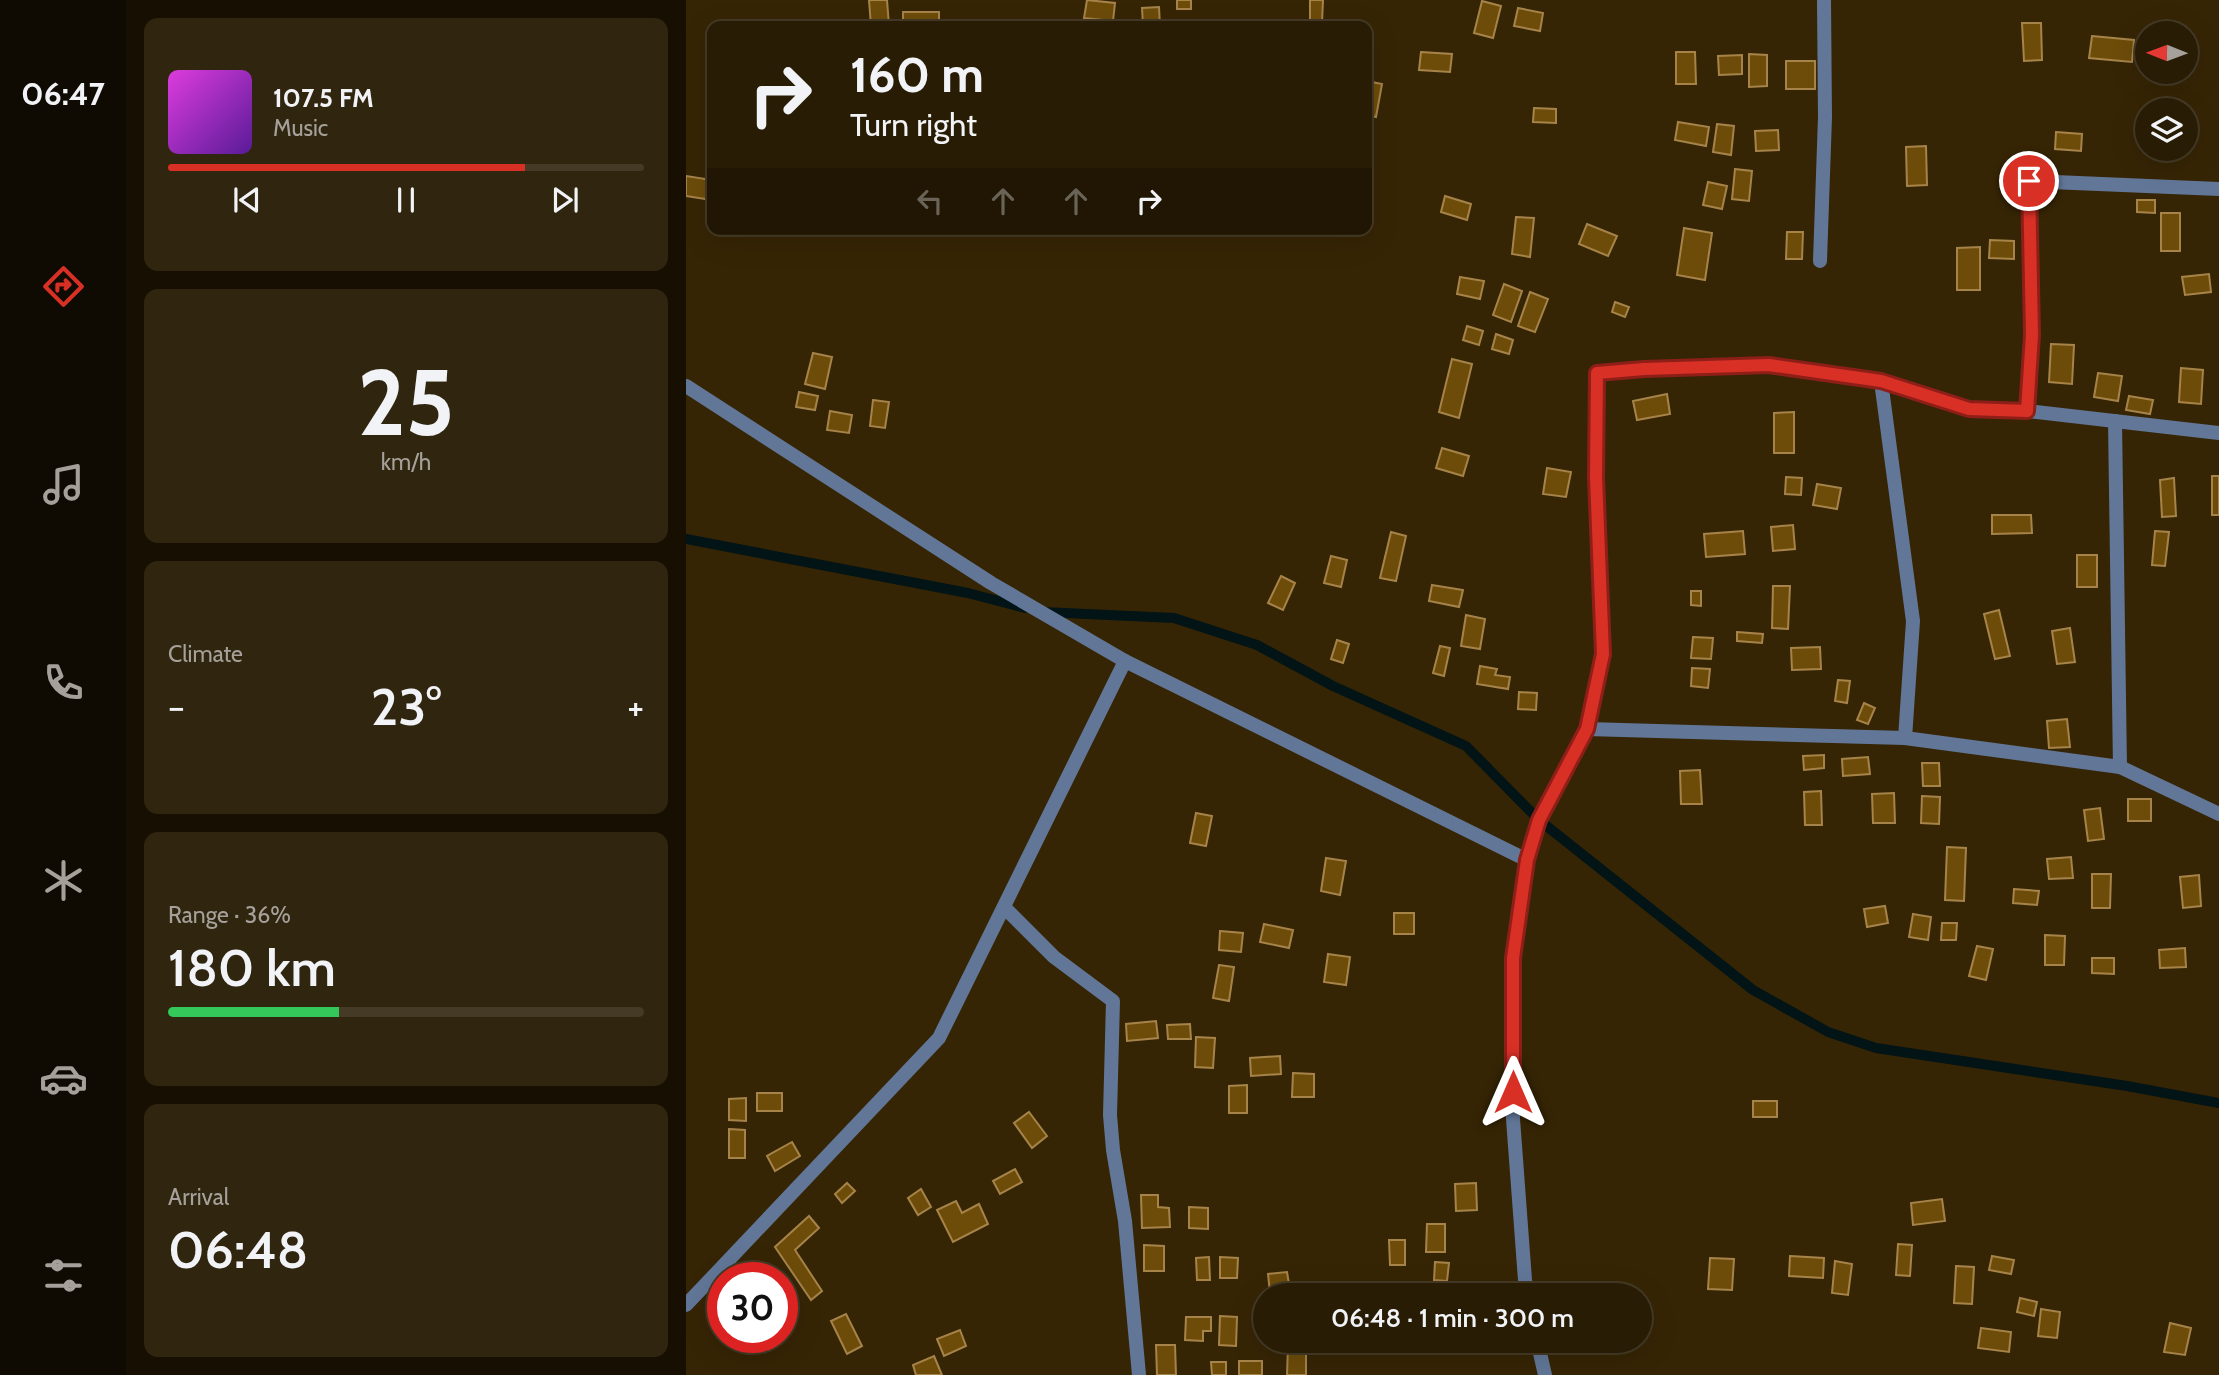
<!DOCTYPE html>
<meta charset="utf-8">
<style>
:root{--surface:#281c04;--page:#30250e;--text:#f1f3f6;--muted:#a5a19a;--line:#443a26;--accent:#d93025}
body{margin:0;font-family:Cabin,sans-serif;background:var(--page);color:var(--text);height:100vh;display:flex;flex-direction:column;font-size:26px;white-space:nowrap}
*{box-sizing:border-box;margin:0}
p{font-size:23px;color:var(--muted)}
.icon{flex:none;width:38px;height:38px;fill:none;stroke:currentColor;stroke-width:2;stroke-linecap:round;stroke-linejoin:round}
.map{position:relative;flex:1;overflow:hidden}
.details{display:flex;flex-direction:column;gap:18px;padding:18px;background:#160f02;width:560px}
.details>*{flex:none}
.guide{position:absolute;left:21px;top:21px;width:665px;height:214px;border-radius:14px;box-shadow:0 7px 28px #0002,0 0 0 2px var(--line);background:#281c04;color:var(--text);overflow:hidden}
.needle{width:46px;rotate:271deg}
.fabs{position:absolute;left:1449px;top:21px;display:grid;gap:14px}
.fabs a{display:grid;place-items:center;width:63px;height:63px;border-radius:50%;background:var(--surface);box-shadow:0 7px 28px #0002,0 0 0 2px var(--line);font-size:35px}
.speed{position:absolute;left:21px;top:1262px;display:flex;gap:14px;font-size:35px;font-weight:700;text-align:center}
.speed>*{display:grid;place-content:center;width:91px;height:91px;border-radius:50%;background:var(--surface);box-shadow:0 7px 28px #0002,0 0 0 2px var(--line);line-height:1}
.speed .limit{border:10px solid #d22;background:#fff;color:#111}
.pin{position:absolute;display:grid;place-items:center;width:60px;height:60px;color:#fff;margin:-30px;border:4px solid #fff;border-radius:50%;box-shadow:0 2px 7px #0007}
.me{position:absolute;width:77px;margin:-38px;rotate:0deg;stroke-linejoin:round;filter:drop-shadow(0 0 5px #0008)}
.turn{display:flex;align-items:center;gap:24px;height:147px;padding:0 28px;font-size:32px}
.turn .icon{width:91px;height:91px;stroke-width:2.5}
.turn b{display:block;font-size:49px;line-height:60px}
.lanes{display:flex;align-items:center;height:66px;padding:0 28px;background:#0003;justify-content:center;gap:35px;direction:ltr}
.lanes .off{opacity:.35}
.big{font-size:52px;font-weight:600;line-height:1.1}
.details .tile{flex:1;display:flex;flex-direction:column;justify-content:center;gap:10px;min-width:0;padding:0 24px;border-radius:14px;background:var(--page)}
.details .dial{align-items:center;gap:0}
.dial b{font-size:91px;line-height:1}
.song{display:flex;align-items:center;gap:21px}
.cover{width:84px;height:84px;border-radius:10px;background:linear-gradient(135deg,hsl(300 70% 55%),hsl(270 70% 35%))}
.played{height:7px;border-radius:4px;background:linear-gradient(90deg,var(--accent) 75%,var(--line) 75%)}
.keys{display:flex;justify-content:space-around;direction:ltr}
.heat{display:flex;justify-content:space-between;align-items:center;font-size:38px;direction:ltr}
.charge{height:10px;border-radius:5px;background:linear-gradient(90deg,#34c759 36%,var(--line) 0)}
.trip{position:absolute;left:567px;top:1283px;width:399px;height:70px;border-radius:35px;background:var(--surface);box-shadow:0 7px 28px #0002,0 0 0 2px var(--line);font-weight:600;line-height:70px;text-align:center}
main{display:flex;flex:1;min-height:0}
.tabs{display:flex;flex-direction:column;width:126px;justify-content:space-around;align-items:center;background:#100b02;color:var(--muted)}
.tabs .icon{width:49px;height:49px}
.tabs .on{color:var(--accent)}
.tabs b{font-size:32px;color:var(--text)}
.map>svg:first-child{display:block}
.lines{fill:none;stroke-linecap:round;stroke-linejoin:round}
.stream{stroke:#021415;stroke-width:10}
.building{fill:#6d4c0a;stroke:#a68349;stroke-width:2}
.street{stroke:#627798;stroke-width:14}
.route-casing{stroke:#8d1f18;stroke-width:18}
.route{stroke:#d93025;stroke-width:12}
</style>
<main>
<nav class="tabs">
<b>06:47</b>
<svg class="icon on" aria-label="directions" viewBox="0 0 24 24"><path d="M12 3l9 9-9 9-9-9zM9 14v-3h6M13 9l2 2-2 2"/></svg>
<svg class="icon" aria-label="music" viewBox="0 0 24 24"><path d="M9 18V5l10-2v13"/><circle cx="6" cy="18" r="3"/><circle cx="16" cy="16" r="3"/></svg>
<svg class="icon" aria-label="phone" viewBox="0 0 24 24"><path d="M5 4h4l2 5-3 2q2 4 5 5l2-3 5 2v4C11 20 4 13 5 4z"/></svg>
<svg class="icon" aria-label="climate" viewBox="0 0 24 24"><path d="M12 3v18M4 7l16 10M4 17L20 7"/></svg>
<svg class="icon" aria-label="car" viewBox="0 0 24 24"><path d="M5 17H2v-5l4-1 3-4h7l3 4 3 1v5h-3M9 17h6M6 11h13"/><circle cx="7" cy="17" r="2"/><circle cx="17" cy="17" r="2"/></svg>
<svg class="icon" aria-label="filters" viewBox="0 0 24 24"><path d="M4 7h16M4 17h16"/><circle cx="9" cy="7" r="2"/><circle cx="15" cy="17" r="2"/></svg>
</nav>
<section class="details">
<div class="tile">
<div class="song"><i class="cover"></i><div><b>107.5 FM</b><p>Music</p></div></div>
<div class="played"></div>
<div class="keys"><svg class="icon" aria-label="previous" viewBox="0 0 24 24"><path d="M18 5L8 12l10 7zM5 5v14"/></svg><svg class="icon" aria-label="pause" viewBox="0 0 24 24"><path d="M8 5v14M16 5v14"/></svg><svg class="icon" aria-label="next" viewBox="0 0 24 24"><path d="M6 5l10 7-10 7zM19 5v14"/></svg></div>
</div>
<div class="tile dial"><b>25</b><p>km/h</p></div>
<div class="tile"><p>Climate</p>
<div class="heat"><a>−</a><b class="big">23°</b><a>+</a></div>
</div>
<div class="tile"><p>Range · 36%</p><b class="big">180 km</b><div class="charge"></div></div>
<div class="tile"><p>Arrival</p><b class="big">06:48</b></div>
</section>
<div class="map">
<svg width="1533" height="1375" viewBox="0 0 1533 1375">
<rect width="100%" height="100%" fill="#362505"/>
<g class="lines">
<g class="stream">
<path d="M0,539L282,593L339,608"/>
<path d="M357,612L488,618L571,645L647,686L780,746L853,820L1067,990L1142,1032L1190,1048L1441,1086L1533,1103"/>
</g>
</g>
<g class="building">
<path d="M183,0H201L203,26H185Z"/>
<path d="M401,0L429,3L427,21L398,18Z"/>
<rect x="491" y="0" width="14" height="9"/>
<path d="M624,0H637L636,23H624Z"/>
<path d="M796,1L815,6L807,38L788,33Z"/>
<path d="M473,7L474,26H457L456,8Z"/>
<path d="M832,8L857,13L854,31L828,26Z"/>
<rect x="217" y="12" width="36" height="14"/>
<path d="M1336,23H1355L1356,60L1338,61Z"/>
<path d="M1406,36L1448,40L1446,62L1403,58Z"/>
<path d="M735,52L766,54L764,72L733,70Z"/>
<path d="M990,52H1009L1010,84H990Z"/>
<path d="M1063,54L1081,55V86L1063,87Z"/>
<path d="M1056,55V74L1033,75L1032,56Z"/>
<rect x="1100" y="61" width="29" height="28"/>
<path d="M681,81L696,84L690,117L681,115Z"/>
<path d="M848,108L870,109V123L847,122Z"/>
<path d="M992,122L1023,127L1020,146L989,140Z"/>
<path d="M1031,124L1048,126L1045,155L1027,152Z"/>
<path d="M1092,130L1093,150L1070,151L1069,131Z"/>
<path d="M1370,132L1396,134L1395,151L1369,149Z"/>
<path d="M1240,146L1241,185L1221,186L1220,147Z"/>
<path d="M1049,169L1066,171L1063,201L1046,199Z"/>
<path d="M0,176L26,180V200L0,196Z"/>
<path d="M1022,182L1041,186L1036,209L1017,205Z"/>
<path d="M759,196L785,204L781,220L755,212Z"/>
<path d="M1451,200H1469V213L1451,212Z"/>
<rect x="1475" y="213" width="19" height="38"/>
<path d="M830,217L848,218L844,257L826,254Z"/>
<path d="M901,224L931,236L922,256L893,244Z"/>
<path d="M998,228L1026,233L1019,280L991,275Z"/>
<path d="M1101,232H1117L1116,259H1100Z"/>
<path d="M1304,240L1328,241V259L1303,258Z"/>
<path d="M1294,247V290H1271V248Z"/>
<path d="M1523,274L1525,292L1499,295L1496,277Z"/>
<path d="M774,277L798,281L794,299L771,294Z"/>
<path d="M818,284L836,291L825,322L807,315Z"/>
<path d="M844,292L862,299L849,332L832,326Z"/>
<path d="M929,302L943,307L939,317L926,312Z"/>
<path d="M781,326L797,331L793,345L777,340Z"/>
<path d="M810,334L827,340L823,354L806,349Z"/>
<path d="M1365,344L1388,345L1386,384L1363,382Z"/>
<path d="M127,353L146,357L139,389L119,384Z"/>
<path d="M766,359L786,364L773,418L753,412Z"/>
<path d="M1495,368L1517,370L1515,404L1493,402Z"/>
<path d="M1412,373L1436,376L1432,401L1408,397Z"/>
<path d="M113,392L132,396L129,410L110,407Z"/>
<path d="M981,394L984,414L951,420L947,401Z"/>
<path d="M1443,396L1467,400L1464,414L1440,410Z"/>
<path d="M187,400L203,402L199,428L184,426Z"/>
<path d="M144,411L166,415L163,433L141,430Z"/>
<path d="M1108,412V453H1088V413Z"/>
<path d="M756,448L783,456L777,476L750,468Z"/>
<path d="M861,468L885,472L880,497L857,494Z"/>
<rect x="1526" y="476" width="7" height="39"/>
<path d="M1100,477L1116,478L1115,495L1099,494Z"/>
<path d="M1488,478L1490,516L1476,517L1474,480Z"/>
<path d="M1131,484L1155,488L1151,509L1127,505Z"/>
<path d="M1306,515H1345L1346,533L1306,534Z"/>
<path d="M1107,525L1109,549L1087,551L1085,527Z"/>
<path d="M1057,531L1059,554L1020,557L1018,534Z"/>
<path d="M1469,531L1483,532L1479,566L1466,565Z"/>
<path d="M705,532L720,536L710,581L694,578Z"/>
<rect x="1391" y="555" width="20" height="32"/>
<path d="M645,556L661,560L655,587L638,583Z"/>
<path d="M595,576L609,583L597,610L582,603Z"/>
<path d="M746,585L777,590L773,607L743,601Z"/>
<path d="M1087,586H1104L1102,629L1086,628Z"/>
<path d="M1005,591H1015V606L1005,605Z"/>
<path d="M1313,610L1324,656L1309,659L1298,614Z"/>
<path d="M780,615L799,619L794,649L775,646Z"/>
<path d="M1384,628L1389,662L1371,664L1366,631Z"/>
<path d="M1051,632L1077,634L1076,643L1051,641Z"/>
<path d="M1007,637L1027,638L1025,659L1005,658Z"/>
<path d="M651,640L663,644L657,663L645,659Z"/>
<path d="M754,646L764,648L758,676L747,673Z"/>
<path d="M1134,647L1135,669L1106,670L1105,648Z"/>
<path d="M794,666L811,669L809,675L824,677L822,689L791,684Z"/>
<path d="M1006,668L1024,669L1022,688L1005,686Z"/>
<path d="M1152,680L1164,681L1161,703L1149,701Z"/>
<path d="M833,692L851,693L850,710L832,709Z"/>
<path d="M1178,703L1189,708L1182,724L1171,720Z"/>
<path d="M1381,719L1384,747L1363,748L1361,721Z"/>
<path d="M1138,755V768L1118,770L1117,756Z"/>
<path d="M1182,757L1184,774L1157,776L1156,759Z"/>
<path d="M1236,763H1253L1254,786H1237Z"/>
<path d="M1014,770L1016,804H995L994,771Z"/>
<path d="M1135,791L1136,825H1119L1118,792Z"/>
<path d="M1208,793L1209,823H1187L1186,794Z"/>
<path d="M1236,796L1254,797L1253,824L1235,823Z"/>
<rect x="1442" y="799" width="23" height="22"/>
<path d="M1414,808L1418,839L1402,841L1398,810Z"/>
<path d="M510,813L526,816L520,846L504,843Z"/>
<path d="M1261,847L1280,848L1278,901L1259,900Z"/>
<path d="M1385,857L1387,878L1363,879L1361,859Z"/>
<path d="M640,858L660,861L654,895L635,891Z"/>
<path d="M1406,874H1425L1424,908H1406Z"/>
<path d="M1513,875L1515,906L1497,908L1494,877Z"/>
<path d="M1328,889L1353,891L1351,905L1327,903Z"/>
<path d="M1199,906L1202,923L1181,927L1178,909Z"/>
<rect x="708" y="913" width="20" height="21"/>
<path d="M1227,914L1245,917L1242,940L1223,937Z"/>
<path d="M1256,923H1271L1270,940H1255Z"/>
<path d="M578,924L607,930L603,948L574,942Z"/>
<path d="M534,931L557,933L555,952L533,950Z"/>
<path d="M1359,935L1379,936L1378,965H1359Z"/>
<path d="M1291,946L1307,949L1300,980L1283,976Z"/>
<path d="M1499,948L1500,967L1474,968L1473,950Z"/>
<path d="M642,954L664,957L660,985L638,982Z"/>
<path d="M1406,958H1428V974L1406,973Z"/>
<path d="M533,965L548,967L543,1001L527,998Z"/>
<path d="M470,1021L472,1038L441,1041L440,1024Z"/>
<path d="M504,1024L505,1039H482L481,1025Z"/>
<path d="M510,1037L529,1038L527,1068L509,1067Z"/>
<path d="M594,1056L595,1074L565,1076L564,1058Z"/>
<path d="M607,1073L628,1074V1097H606Z"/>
<path d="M561,1085V1113H543V1086Z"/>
<rect x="71" y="1093" width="25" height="18"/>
<path d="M60,1098V1121L43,1120V1099Z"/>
<rect x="1067" y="1101" width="24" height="16"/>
<path d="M343,1112L361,1136L346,1148L328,1123Z"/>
<path d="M43,1129L59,1130V1158H43Z"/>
<path d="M106,1142L114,1156L89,1171L81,1156Z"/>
<path d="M329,1169L336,1182L314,1194L307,1181Z"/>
<path d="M161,1183L169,1191L156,1203L149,1194Z"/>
<path d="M790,1183L791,1210L770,1211L769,1184Z"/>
<path d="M235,1189L245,1207L232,1215L222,1198Z"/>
<path d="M455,1195H472V1207L483,1208L484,1227L456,1228Z"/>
<path d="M1256,1199L1259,1221L1227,1225L1225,1203Z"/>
<path d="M270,1201L276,1213L293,1204L302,1224L267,1242L251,1210Z"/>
<path d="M503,1207L522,1208V1229L503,1228Z"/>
<path d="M123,1216L133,1228L109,1250L136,1291L125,1300L89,1247Z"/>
<path d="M741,1224H759V1252H740Z"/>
<path d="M703,1240H719V1265H704Z"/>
<path d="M1212,1244L1226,1245L1224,1276L1210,1275Z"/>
<path d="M458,1245L478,1246V1271H458Z"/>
<path d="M1104,1256L1138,1258L1137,1278L1103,1276Z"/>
<path d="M1306,1256L1328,1260L1325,1274L1303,1270Z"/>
<path d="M523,1257L524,1280H511L510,1258Z"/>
<path d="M534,1257L552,1258L551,1278H534Z"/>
<path d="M1024,1258L1048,1259L1046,1290L1022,1289Z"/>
<path d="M1149,1261L1166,1264L1162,1295L1146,1293Z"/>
<path d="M749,1262L763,1263L761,1281L748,1280Z"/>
<path d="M1270,1266L1288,1267L1286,1304L1268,1303Z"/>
<path d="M601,1272L604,1290L584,1293L582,1274Z"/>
<path d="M1334,1298L1351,1302L1348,1316L1331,1312Z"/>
<path d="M1355,1309L1374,1312L1371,1338L1352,1336Z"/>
<path d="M160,1314L176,1346L161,1354L145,1321Z"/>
<path d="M534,1316L551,1317L550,1346L533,1345Z"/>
<path d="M500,1317H525V1331H517V1341L499,1340Z"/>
<path d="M1484,1323L1505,1328L1499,1355L1478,1352Z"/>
<path d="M1295,1328L1325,1332L1323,1352L1292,1348Z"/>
<path d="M274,1330L280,1346L258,1356L251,1339Z"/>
<path d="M470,1345H489L490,1375H471Z"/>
<path d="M602,1346H620V1375H601Z"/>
<path d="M248,1356L256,1375H230L227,1365Z"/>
<rect x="553" y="1361" width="23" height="14"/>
<path d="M525,1362H540V1375H526Z"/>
</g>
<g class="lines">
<g class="street">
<path d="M1134,261L1139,117L1138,0"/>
<path d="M1195,381L1227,621L1219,738"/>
<path d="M0,386L305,583L439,661L841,860"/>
<path d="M1341,411L1346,335L1343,181L1533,189"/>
<path d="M1429,421L1434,767"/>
<path d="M901,729L1219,738L1434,767L1533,814"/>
<path d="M318,907L368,957L427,1001L424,1115L427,1150L439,1221L453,1375"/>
<path d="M842,1295L839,1280L827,1119V958L841,860L853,820L901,729L917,655L910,477V373L958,369L1083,364L1195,381L1283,409L1341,411L1533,433"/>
<path d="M0,1305L253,1038L439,661"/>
<path d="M851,1340L859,1375"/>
</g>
</g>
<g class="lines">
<defs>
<path id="route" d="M827,1092V958L841,860L853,820L901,729L917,654L910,477L911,373L958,369L1083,365L1195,381L1283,409L1341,411L1346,335L1343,181"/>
</defs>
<use href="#route" class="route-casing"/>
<use href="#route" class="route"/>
</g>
</svg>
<div class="fabs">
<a><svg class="needle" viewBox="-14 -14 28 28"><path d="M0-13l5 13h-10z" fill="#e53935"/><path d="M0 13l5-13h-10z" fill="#a5a19a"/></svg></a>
<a><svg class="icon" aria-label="layers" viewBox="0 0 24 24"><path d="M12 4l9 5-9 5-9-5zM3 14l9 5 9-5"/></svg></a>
</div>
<div class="speed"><div class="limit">30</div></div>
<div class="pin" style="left:1343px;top:181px;background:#d93025"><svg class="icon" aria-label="arrive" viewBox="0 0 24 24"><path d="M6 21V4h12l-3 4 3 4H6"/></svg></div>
<svg class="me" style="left:827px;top:1092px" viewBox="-20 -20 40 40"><path d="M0-17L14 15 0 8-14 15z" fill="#d93025" stroke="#fff" stroke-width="4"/></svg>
<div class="trip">06:48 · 1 min · 300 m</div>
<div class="guide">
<div class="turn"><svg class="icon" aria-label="right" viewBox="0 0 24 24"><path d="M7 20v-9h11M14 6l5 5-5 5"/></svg><div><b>160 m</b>Turn right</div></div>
<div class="lanes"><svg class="icon off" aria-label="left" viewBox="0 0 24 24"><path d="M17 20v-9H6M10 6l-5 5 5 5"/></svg><svg class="icon off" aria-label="ahead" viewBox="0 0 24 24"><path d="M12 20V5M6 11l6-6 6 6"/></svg><svg class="icon off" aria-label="ahead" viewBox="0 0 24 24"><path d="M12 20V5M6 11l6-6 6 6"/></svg><svg class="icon" aria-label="right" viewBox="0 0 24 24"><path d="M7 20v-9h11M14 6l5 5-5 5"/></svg></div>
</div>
</div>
</main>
